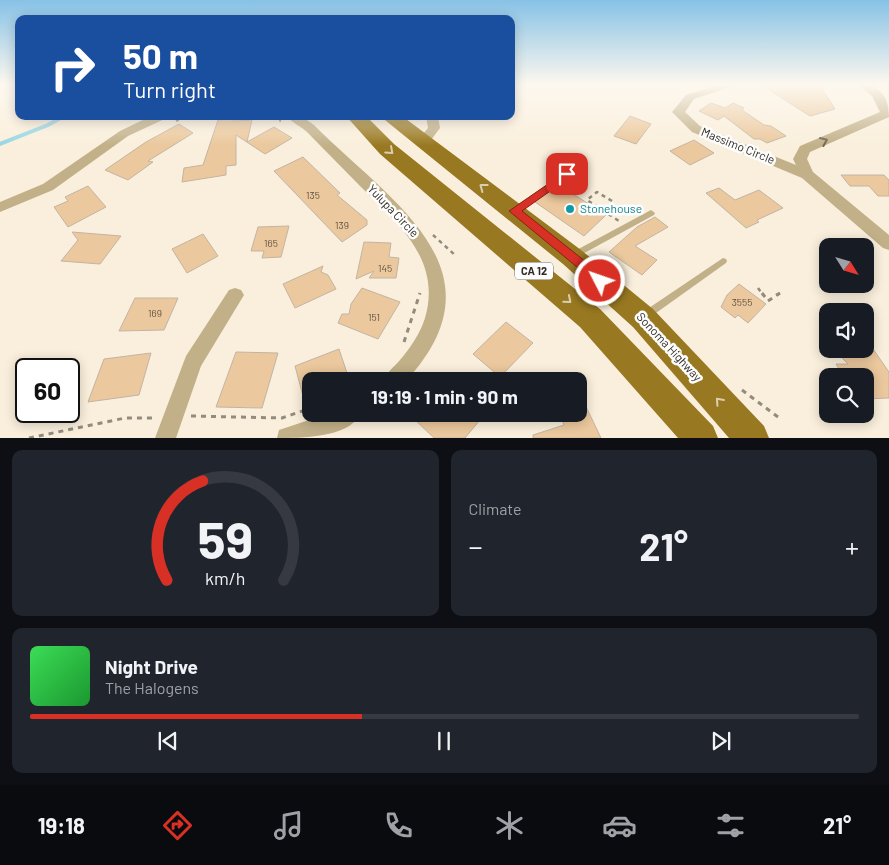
<!DOCTYPE html>
<meta charset="utf-8">
<style>
:root{--surface:#171b24;--page:#20242c;--text:#f1f3f6;--muted:#9ea1a6;--line:#363941;--accent:#d93025}
body{margin:0;font-family:Barlow,sans-serif;background:var(--page);color:var(--text);height:100vh;display:flex;flex-direction:column;font-size:19px;white-space:nowrap}
*{box-sizing:border-box;margin:0}
p{font-size:16px;color:var(--muted)}
.icon{flex:none;width:28px;height:28px;fill:none;stroke:currentColor;stroke-width:2;stroke-linecap:round;stroke-linejoin:round}
.map{position:relative;height:438px;overflow:hidden}
.sheet{display:flex;flex-direction:column;gap:12px;padding:12px;background:#0d0f14;flex:1}
.sheet>*{flex:none}
.guide{position:absolute;left:15px;top:15px;width:500px;height:105px;border-radius:10px;box-shadow:0 2px 12px #0003;background:#1a4fa0;color:#fff;overflow:hidden}
.needle{width:32px;rotate:127deg}
.controls{position:absolute;left:819px;top:238px;display:grid;gap:10px}
.controls a{display:grid;place-items:center;width:55px;height:55px;border-radius:10px;background:var(--surface);box-shadow:0 2px 12px #0003;font-size:25px}
.speed{position:absolute;left:15px;top:358px;display:flex;gap:10px;font-size:25px;font-weight:700;text-align:center}
.speed>*{display:grid;place-content:center;width:65px;height:65px;border-radius:50%;background:var(--surface);box-shadow:0 2px 12px #0003;line-height:1}
.speed .limit{border:2px solid #111;border-radius:8px;background:#fff;color:#111}
.pin{position:absolute;display:grid;place-items:center;width:42px;height:42px;color:#fff;margin:-21px;border-radius:10px;box-shadow:0 2px 8px #0006}
.me{position:absolute;width:55px;margin:-28px;rotate:311deg;stroke-linejoin:round;filter:drop-shadow(0 0 4px #0008)}
.turn{display:flex;align-items:center;gap:18px;height:105px;padding:0 25px;font-size:22px}
.turn .icon{width:65px;height:65px;stroke-width:2.5}
.turn b{display:block;font-size:35px;line-height:42px}
.big{font-size:38px;font-weight:700;line-height:1.1}
.sheet .widget{flex:1;display:flex;flex-direction:column;justify-content:center;gap:8px;min-width:0;padding:0 18px;border-radius:10px;background:var(--page)}
.sheet .dial{align-items:center;gap:0}
.dial svg{height:130px;overflow:visible;fill:none;stroke:var(--line);stroke-width:7;stroke-linecap:round;text-anchor:middle}
.dial text{fill:var(--text);stroke:none}
.song{display:flex;align-items:center;gap:15px}
.cover{width:60px;height:60px;border-radius:8px;background:linear-gradient(135deg,hsl(130 70% 55%),hsl(130 70% 35%))}
.played{height:5px;border-radius:2px;background:linear-gradient(90deg,var(--accent) 40%,var(--line) 40%)}
.keys{display:flex;justify-content:space-around;direction:ltr}
.heat{display:flex;justify-content:space-between;align-items:center;font-size:28px;direction:ltr}
.sheet .tiles{flex:1;display:grid;gap:12px;grid-template-columns:1fr 1fr}
.widget:last-child{grid-column:span 2}
.trip{position:absolute;left:302px;top:372px;width:285px;height:50px;border-radius:10px;background:var(--surface);box-shadow:0 2px 12px #0003;font-weight:700;line-height:50px;text-align:center}
.menu{display:flex;height:80px;justify-content:space-around;align-items:center;background:#090b0e;color:var(--muted)}
.menu .icon{width:35px;height:35px}
.menu .active{color:var(--accent)}
.menu b{font-size:22px;color:var(--text)}
.map>svg:first-child{display:block}
.lines{fill:none;stroke-linecap:round;stroke-linejoin:round}
.stream{stroke:#95d6e4;stroke-width:4}
.building{fill:#ebc89d;stroke:#c2b4a4}
.path-far2{stroke:#938b7e;stroke-width:2;stroke-dasharray:3 3;stroke-linecap:butt}
.path-far1{stroke:#938b7e;stroke-width:2.5;stroke-dasharray:4 4;stroke-linecap:butt}
.path{stroke:#938b7e;stroke-width:3;stroke-dasharray:5 5;stroke-linecap:butt}
.service{fill:#c1b088;fill-rule:evenodd}
.minor{fill:#c1b088;fill-rule:evenodd}
.primary{fill:#987820;fill-rule:evenodd}
.oneway{stroke:#716751}
.oneway2{stroke:#daceb0}
.route{fill:#d93025;stroke:#8d1f18}
.culture-dot{fill:#0f9aa8;stroke:#fdfdfd;stroke-width:2}
.labels{text-anchor:middle;stroke-width:5;stroke-linejoin:round;paint-order:stroke}
.number-label{font-size:10px;fill:#5f5242}
.shield{fill:#fdfdfd;stroke:#6e6a65;stroke-width:1}
.shield-label{font-size:11px;font-weight:bold;fill:#302b24}
.street-label{font-size:12px;fill:#302b24;stroke:#fdfdfd}
.culture-label{font-size:12px;fill:#0d838f;stroke:#fdfdfd;text-anchor:start}
</style>
<div class="map">
<svg width="889" height="438" viewBox="0 0 889 438">
<rect width="100%" height="100%" fill="#faefdc"/>
<g class="lines">
<path class="stream" d="M0,144L48,125L64,116"/>
</g>
<g class="building">
<path d="M760,84H819L835,109L810,116Z"/>
<path d="M711,103L725,108L733,103L744,108L742,110L764,125L771,126L786,136L767,143L760,139H754L724,116L718,120L699,111Z"/>
<path d="M630,116L651,124L636,144L614,136Z"/>
<path d="M234,119L233,121L252,120L247,142L274,127L292,138L265,154L236,135V165L226,166V175L182,182L184,168L203,165L218,120Z"/>
<path d="M179,124L193,133L148,161L153,162L128,180L105,170L146,142Z"/>
<path d="M694,140L714,153L690,165L670,151Z"/>
<path d="M303,157L340,193L337,195L367,220V225L342,242L274,171Z"/>
<path d="M841,175H884L889,180V196H878L869,186H850Z"/>
<path d="M559,185L606,215L584,236L535,202Z"/>
<path d="M88,186L106,207L68,227L54,207L68,201L65,197Z"/>
<path d="M719,188L735,200L759,190L783,208L757,220L759,222L746,228L706,193Z"/>
<path d="M655,217L668,227L635,246L657,260L642,275L609,252L637,227Z"/>
<path d="M289,226L281,257L262,258L264,251H251L258,227Z"/>
<path d="M72,232L121,236L100,264L61,261L78,240Z"/>
<path d="M203,234L218,256L187,273L172,249Z"/>
<path d="M364,242L391,243L389,257L399,258L396,278H369L374,271L356,279Z"/>
<path d="M323,266L321,272L328,275L336,289L295,308L283,284Z"/>
<path d="M739,284L766,304L748,323L738,315L735,318L721,307L727,295Z"/>
<path d="M362,288L400,302L378,339L338,323L342,314H349L351,304Z"/>
<path d="M135,298H178L164,330L119,331Z"/>
<path d="M506,322L533,343L500,377L473,354Z"/>
<path d="M339,349L349,379L342,381H311V410L307,411L295,366Z"/>
<path d="M833,349H873L889,372V398L865,399V376H843L836,364H848Z"/>
<path d="M236,352L278,353L262,408L216,407Z"/>
<path d="M151,353L139,395L88,402L104,359Z"/>
<path d="M579,392L601,438H533V435L564,425L559,414H579Z"/>
<path d="M409,414H485L465,438H434Z"/>
</g>
<g class="lines">
<g class="path-far2">
<path d="M268,116L281,121"/>
<path d="M176,121L191,116"/>
</g>
<g class="path-far1">
<path d="M612,201L597,192L587,200L619,221"/>
<path d="M433,235L456,256"/>
<path d="M758,288L763,295"/>
<path d="M776,295L781,293"/>
</g>
<g class="path">
<path d="M762,293L768,301L780,293"/>
<path d="M404,342L420,293"/>
<path d="M368,381L378,373"/>
<path d="M742,390L778,417"/>
<path d="M191,416L282,418L311,408"/>
<path d="M29,438L125,418H156"/>
</g>
<g class="service">
<path d="M565,172H569L570,174L517,213H511L510,211L511,209Z"/>
<path d="M651,210L655,213L654,215L577,257H571L570,255L571,253Z"/>
<path d="M723,258L726,259L727,261L726,263L649,318L646,319L643,318L642,315L643,312Z"/>
</g>
<g class="minor">
<path d="M720,84H739L694,99L685,112L700,126L796,165L793,159L800,146L880,112L872,96L857,84C878,84 889,94 889,117L810,152L807,159L813,172L889,235V250L883,248L802,178L692,132L672,112L686,95Z"/>
<path d="M151,116H171L128,136L53,190L0,212V202L43,184L120,131Z"/>
<path d="M286,116H301L314,125C388,200 509,269 406,381H383C387,372 394,367 400,360C410,348 420,334 425,318C442,260 398,223 361,187C343,169 325,150 307,132C301,126 292,123 286,116Z"/>
<path d="M426,116H438L440,128L428,144L423,145L417,141L428,128Z"/>
<path d="M235,288L241,290L244,295L201,366L176,438H155L186,356L229,290Z"/>
<path d="M327,414H360C349,438 300,438 277,438L279,430Z"/>
</g>
<g class="primary">
<path d="M346,116H366L394,144L600,309L713,426L718,438H678L580,327L380,154Z"/>
<path d="M380,116H402L581,250L653,309L764,426L769,438H729L633,327L563,264Z"/>
</g>
</g>
<defs><path id="oneway-chevron" d="M-2-3.5L2.5 0L-2 3.5" fill="none" stroke-width="1.6" stroke-linecap="round" stroke-linejoin="round" transform="scale(1.25)"/></defs>
<use class="oneway" href="#oneway-chevron" transform="translate(824 141) rotate(-23)"/>
<g class="oneway2">
<use href="#oneway-chevron" transform="translate(390 151) rotate(42)"/>
<use href="#oneway-chevron" transform="translate(483 187) rotate(-143)"/>
<use href="#oneway-chevron" transform="translate(568 300) rotate(40)"/>
<use href="#oneway-chevron" transform="translate(719 401) rotate(-132)"/>
</g>
<linearGradient id="sky" x2="0" y2="1"><stop stop-color="#87c2e6"/><stop offset="0.58" stop-color="#fdf8ef"/><stop offset="1" stop-color="#fdf8ef" stop-opacity="0"/></linearGradient>
<rect width="889" height="146" fill="url(#sky)"/>
<path class="route" d="M567,171L572,174L570,177L522,211L605,277L607,281L605,285L600,286L509,211Z"/>
<circle class="culture-dot" cx="570" cy="209" r="5"/>
<g class="labels">
<g class="number-label">
<text x="313" y="199">135</text>
<text x="342" y="229">139</text>
<text x="271" y="247">165</text>
<text x="385" y="272">145</text>
<text x="742" y="306">3555</text>
<text x="155" y="317">169</text>
<text x="374" y="321">151</text>
</g>
<rect class="shield" x="515" y="262.5" width="38" height="17" rx="4"/>
<g class="shield-label">
<text x="534" y="275">CA 12</text>
</g>
<g class="street-label">
<text transform="translate(738 146) rotate(22)" y="4">Massimo Circle</text>
<text transform="translate(393 211) rotate(46)" y="4">Yulupa Circle</text>
<text transform="translate(669 347) rotate(47)" y="4">Sonoma Highway</text>
</g>
<g class="culture-label">
<text x="580" y="213">Stonehouse</text>
</g>
</g>
</svg>
<div class="controls">
<a><svg class="needle" viewBox="-14 -14 28 28"><path d="M0-13l5 13h-10z" fill="#e53935"/><path d="M0 13l5-13h-10z" fill="#9ea1a6"/></svg></a>
<a><svg class="icon" aria-label="sound" viewBox="0 0 24 24"><path d="M4 9h4l5-4v14l-5-4H4zM17 9q2 3 0 6"/></svg></a>
<a><svg class="icon" aria-label="search" viewBox="0 0 24 24"><circle cx="10" cy="10" r="6"/><path d="M15 15l6 6"/></svg></a>
</div>
<div class="speed"><div class="limit">60</div></div>
<div class="pin" style="left:567px;top:174px;background:#d93025"><svg class="icon" aria-label="arrive" viewBox="0 0 24 24"><path d="M6 21V4h12l-3 4 3 4H6"/></svg></div>
<svg class="me" style="left:600px;top:281px" viewBox="-20 -20 40 40"><circle r="17" fill="#d93025" stroke="#fff" stroke-width="3"/><path d="M0-11L8 9 0 5-8 9z" fill="#fff"/></svg>
<div class="trip">19:19 · 1 min · 90 m</div>
<div class="guide">
<div class="turn"><svg class="icon" aria-label="right" viewBox="0 0 24 24"><path d="M7 20v-9h11M14 6l5 5-5 5"/></svg><div><b>50 m</b>Turn right</div></div>
</div>
</div>
<section class="sheet">
<div class="tiles">
<div class="widget dial"><svg viewBox="0 0 100 80">
<path d="M14 69A42 42 0 1 1 86 69"/>
<path d="M14 69A42 42 0 0 1 36 8" stroke="#d93025"/>
<text x="50" y="56" font-size="32" font-weight="700">59</text>
<text x="50" y="72" font-size="11">km/h</text>
</svg></div>
<div class="widget"><p>Climate</p>
<div class="heat"><a>−</a><b class="big">21°</b><a>+</a></div>
</div>
<div class="widget">
<div class="song"><i class="cover"></i><div><b>Night Drive</b><p>The Halogens</p></div></div>
<div class="played"></div>
<div class="keys"><svg class="icon" aria-label="previous" viewBox="0 0 24 24"><path d="M18 5L8 12l10 7zM5 5v14"/></svg><svg class="icon" aria-label="pause" viewBox="0 0 24 24"><path d="M8 5v14M16 5v14"/></svg><svg class="icon" aria-label="next" viewBox="0 0 24 24"><path d="M6 5l10 7-10 7zM19 5v14"/></svg></div>
</div>
</div>
</section>
<nav class="menu">
<b>19:18</b>
<svg class="icon active" aria-label="directions" viewBox="0 0 24 24"><path d="M12 3l9 9-9 9-9-9zM9 14v-3h6M13 9l2 2-2 2"/></svg>
<svg class="icon" aria-label="music" viewBox="0 0 24 24"><path d="M9 18V5l10-2v13"/><circle cx="6" cy="18" r="3"/><circle cx="16" cy="16" r="3"/></svg>
<svg class="icon" aria-label="phone" viewBox="0 0 24 24"><path d="M5 4h4l2 5-3 2q2 4 5 5l2-3 5 2v4C11 20 4 13 5 4z"/></svg>
<svg class="icon" aria-label="climate" viewBox="0 0 24 24"><path d="M12 3v18M4 7l16 10M4 17L20 7"/></svg>
<svg class="icon" aria-label="car" viewBox="0 0 24 24"><path d="M5 17H2v-5l4-1 3-4h7l3 4 3 1v5h-3M9 17h6M6 11h13"/><circle cx="7" cy="17" r="2"/><circle cx="17" cy="17" r="2"/></svg>
<svg class="icon" aria-label="filters" viewBox="0 0 24 24"><path d="M4 7h16M4 17h16"/><circle cx="9" cy="7" r="2"/><circle cx="15" cy="17" r="2"/></svg>
<b>21°</b>
</nav>
